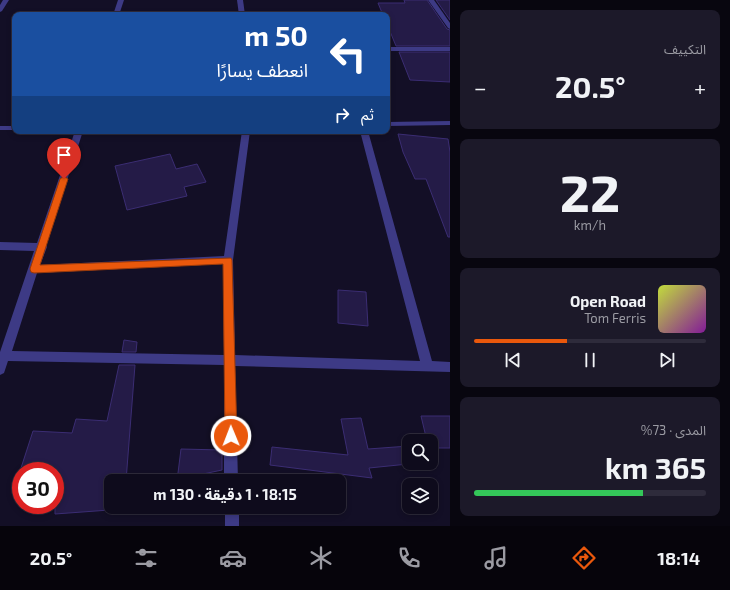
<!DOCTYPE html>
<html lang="ar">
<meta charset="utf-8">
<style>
:root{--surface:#0e0b1c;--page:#1c1929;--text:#f1f3f6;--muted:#9b9ba3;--line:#2e2b3b;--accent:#ea580c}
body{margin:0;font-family:"Exo 2","Noto Sans Arabic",sans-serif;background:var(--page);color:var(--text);direction:rtl;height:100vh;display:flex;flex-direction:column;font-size:15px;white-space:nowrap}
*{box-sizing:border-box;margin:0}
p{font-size:13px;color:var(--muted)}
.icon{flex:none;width:22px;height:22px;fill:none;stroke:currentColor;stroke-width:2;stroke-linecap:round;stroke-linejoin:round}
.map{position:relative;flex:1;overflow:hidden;direction:ltr}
.details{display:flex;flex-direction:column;gap:10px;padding:10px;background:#08060f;width:280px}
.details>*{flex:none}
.guide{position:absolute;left:12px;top:12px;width:378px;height:122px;border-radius:8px;box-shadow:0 2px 6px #0003,0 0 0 1px var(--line);direction:rtl;background:#1a4fa0;color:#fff;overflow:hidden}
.controls{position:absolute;left:402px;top:434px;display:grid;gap:8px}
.controls a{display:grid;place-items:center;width:36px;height:36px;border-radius:8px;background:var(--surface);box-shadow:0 2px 6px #0003,0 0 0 1px var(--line);font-size:20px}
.speed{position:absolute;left:12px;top:462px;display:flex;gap:8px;font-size:20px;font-weight:700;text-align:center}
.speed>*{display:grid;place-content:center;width:52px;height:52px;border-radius:50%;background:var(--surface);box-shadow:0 2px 6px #0003,0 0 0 1px var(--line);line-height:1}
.speed .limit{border:6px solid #d22;background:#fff;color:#111}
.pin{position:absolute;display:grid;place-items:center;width:34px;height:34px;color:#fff;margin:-41px -17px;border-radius:50% 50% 50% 0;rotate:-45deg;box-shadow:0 0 4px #0007}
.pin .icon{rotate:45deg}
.me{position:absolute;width:44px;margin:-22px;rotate:359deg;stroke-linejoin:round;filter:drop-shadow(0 0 3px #0008)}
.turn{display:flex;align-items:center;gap:14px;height:84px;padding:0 16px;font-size:18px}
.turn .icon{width:52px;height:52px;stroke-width:2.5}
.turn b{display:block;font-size:28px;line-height:34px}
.then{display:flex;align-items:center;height:38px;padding:0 16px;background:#0003;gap:8px;font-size:15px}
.big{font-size:30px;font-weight:700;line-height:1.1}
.details .widget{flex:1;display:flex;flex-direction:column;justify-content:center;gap:6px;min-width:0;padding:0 14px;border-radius:8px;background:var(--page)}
.details .dial{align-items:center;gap:0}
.dial b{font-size:52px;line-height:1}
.song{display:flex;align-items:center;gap:12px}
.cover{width:48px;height:48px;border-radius:6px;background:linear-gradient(135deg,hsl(70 70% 55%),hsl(290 70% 35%))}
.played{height:4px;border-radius:2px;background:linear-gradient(90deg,var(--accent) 40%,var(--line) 40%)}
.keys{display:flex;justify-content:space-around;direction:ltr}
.heat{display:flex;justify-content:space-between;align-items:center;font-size:22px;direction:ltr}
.charge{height:6px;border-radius:3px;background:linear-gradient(90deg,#34c759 73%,var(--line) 0)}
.trip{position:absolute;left:104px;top:474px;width:242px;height:40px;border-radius:8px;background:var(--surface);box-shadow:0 2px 6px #0003,0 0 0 1px var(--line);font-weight:700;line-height:40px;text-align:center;direction:rtl}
.menu{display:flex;height:64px;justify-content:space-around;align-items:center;background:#06040b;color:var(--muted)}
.menu .icon{width:28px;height:28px}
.menu .selected{color:var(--accent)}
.menu b{font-size:18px;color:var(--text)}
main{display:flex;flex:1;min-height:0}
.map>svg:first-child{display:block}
.building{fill:#241b47;stroke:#3b2d73}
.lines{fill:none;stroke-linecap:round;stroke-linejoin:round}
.minor{fill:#3d3a85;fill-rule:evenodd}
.route{fill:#ea580c;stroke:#983908}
</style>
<main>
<section class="details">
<div class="widget"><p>التكييف</p>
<div class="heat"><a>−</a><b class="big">20.5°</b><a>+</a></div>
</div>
<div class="widget dial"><b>22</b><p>km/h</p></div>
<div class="widget">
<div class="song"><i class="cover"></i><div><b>Open Road</b><p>Tom Ferris</p></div></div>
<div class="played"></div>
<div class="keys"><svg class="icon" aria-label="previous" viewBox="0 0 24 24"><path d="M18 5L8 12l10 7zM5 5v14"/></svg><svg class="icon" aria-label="pause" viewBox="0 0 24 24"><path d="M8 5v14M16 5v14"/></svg><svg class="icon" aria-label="next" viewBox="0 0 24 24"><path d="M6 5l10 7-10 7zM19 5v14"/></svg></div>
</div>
<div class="widget"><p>المدى · 73%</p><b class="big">365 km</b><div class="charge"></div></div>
</section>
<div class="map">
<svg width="450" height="526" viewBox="0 0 450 526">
<rect width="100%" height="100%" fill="#130f26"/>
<g class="building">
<path d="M404,0H427L447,29L450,30V46H396L387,24V15H383L378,3H405Z"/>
<path d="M436,0H450V20Z"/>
<path d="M399,52H450V82L410,80Z"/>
<path d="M398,134L448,139L450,152V237H448L426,179H415L403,152Z"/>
<path d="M170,154L176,169L197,164L206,182L184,187L187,196L127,210L115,166Z"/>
<path d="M338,290L366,292L368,326L338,323Z"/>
<path d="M124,340L137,342L136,352H122Z"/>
<path d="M119,365H135L126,481H111V507H123V509L55,514V471L21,468L33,431L72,433L76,419L107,421Z"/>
<path d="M421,416H450V448H431V441H427Z"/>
<path d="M361,418L368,449L409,446V463H418L369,468L372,478L270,465L272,447L348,455L341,419Z"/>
<path d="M181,449L222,450V470L203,474L201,481H177Z"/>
</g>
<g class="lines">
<g class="minor">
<path d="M3,0H9L2,11L0,12V5Z"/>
<path d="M118,0H124L119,15H113Z"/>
<path d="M237,0H243L245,15H239Z"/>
<path d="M428,0H434L450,23V29L448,28Z"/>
<rect x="387" y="47" width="63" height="4"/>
<path d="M450,121V125L387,126V122Z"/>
<rect x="0" y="126" width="15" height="4"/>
<path d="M75,131H83L46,245L47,247L40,265L224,256L242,131H250L233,260L235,355L420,361L360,131H368L432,361L450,362V372L235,366L238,481H224V365L8,361L4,373L0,375V352L34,251L0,250V242L37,243ZM223,264L224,355L12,351L37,273Z"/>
<rect x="225" y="507" width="14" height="19"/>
</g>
</g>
<path class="route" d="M64,176L68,179L40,265L231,258L232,260L237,436L235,440L231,441L227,440L225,436L223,264L34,273L31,272L30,269L60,179Z"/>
</svg>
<div class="controls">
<a><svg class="icon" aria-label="search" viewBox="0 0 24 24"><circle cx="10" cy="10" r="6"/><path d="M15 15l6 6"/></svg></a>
<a><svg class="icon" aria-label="layers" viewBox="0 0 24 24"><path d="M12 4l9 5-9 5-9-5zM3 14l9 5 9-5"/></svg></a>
</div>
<div class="speed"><div class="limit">30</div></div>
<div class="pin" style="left:64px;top:179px;background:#d93025"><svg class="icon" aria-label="arrive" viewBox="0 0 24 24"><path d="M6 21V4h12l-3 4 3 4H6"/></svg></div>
<svg class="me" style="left:231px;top:436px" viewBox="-20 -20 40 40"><circle r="17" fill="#ea580c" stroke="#fff" stroke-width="3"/><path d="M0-11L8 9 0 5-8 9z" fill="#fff"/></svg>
<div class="trip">18:15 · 1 دقيقة · 130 m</div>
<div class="guide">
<div class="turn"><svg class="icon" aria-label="left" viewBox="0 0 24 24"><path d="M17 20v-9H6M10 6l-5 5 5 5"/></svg><div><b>50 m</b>انعطف يسارًا</div></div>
<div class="then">ثم<svg class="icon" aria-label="right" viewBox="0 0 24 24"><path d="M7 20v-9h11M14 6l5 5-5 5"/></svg></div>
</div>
</div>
</main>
<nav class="menu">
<b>18:14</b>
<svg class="icon selected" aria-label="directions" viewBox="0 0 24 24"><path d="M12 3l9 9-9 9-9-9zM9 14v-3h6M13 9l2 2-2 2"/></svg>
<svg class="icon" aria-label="music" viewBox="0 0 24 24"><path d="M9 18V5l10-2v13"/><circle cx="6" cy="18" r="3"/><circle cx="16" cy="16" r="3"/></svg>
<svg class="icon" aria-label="phone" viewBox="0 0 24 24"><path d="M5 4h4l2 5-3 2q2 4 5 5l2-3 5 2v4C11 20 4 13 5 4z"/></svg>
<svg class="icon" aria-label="climate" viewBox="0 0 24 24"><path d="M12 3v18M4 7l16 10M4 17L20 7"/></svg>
<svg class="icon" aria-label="car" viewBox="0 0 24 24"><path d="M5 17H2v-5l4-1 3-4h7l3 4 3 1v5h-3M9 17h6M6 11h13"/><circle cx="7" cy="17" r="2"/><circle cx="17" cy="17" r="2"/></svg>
<svg class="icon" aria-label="filters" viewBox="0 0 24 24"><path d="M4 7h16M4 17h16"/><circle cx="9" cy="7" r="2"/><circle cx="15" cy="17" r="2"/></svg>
<b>20.5°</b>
</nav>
